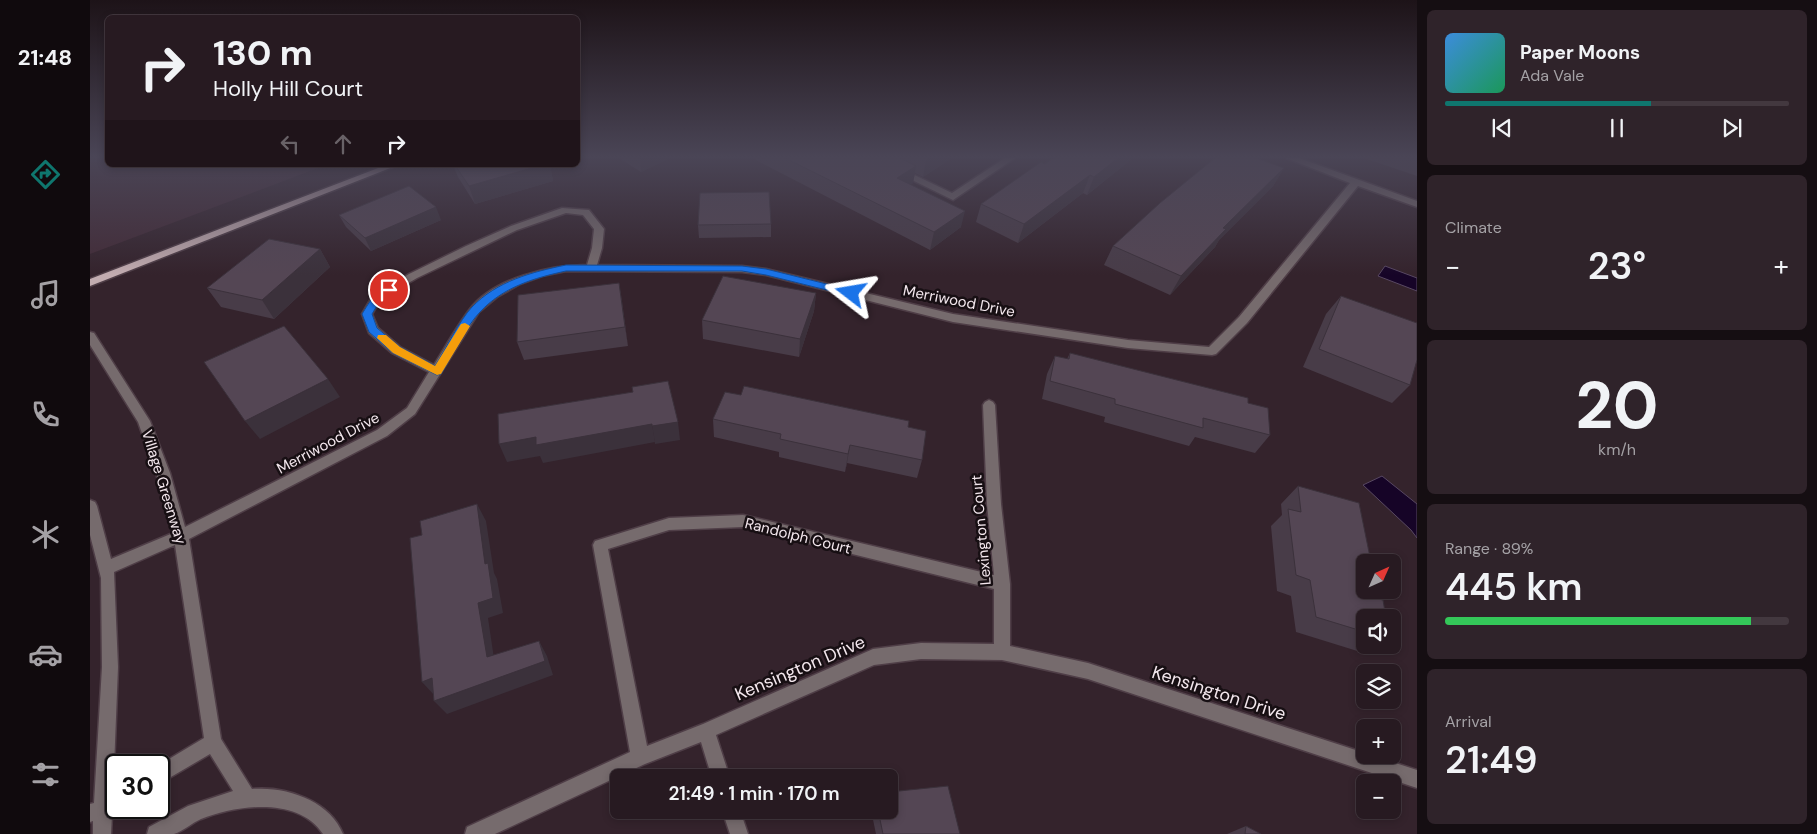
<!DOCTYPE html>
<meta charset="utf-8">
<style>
:root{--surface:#271a21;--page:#2f232a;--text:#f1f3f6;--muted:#a4a1a5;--line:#43383f;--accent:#0f766e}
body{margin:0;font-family:"DM Sans",sans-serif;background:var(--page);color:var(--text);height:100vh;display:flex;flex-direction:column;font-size:19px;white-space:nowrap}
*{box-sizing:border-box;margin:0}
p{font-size:16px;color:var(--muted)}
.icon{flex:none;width:28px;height:28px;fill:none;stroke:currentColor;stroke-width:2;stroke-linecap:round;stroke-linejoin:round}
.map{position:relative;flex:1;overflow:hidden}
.drawer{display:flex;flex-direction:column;gap:10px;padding:10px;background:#150e12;width:400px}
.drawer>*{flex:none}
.guide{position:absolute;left:15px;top:15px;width:475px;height:152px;border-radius:8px;box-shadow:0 2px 8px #0003,0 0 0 1px var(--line);background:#271a21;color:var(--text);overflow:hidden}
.needle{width:32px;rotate:45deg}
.tools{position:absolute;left:1266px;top:554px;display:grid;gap:10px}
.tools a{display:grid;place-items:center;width:45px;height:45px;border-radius:8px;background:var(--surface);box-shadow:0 2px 8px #0003,0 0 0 1px var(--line);font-size:25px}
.speed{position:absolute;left:15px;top:754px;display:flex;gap:10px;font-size:25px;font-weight:700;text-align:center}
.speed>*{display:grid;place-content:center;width:65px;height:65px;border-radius:50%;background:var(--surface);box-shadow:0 2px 8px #0003,0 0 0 1px var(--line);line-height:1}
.speed .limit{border:2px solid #111;border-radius:8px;background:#fff;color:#111}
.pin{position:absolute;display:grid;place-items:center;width:42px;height:42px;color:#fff;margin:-21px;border:2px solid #fff;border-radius:50%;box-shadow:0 1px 5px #0007}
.me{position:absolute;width:55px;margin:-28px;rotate:284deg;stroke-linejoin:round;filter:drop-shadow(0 0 4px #0008)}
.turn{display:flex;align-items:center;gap:18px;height:105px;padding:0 25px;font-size:22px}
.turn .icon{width:65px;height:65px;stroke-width:2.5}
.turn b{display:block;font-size:35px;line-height:42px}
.lanes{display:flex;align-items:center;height:48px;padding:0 25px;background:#0003;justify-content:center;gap:25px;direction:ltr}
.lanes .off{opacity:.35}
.big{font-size:38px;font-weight:600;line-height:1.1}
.drawer .tile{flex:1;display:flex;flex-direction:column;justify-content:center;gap:8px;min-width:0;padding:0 18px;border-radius:8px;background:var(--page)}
.drawer .dial{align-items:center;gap:0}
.dial b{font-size:65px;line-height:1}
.song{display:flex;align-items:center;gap:15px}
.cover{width:60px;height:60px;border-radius:8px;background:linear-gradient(135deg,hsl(210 70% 55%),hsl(150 70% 35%))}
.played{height:5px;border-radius:2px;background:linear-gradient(90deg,var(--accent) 60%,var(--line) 60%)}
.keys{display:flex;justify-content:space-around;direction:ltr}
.heat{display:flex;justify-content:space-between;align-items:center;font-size:28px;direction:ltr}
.charge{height:8px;border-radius:4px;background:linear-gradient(90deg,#34c759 89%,var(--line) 0)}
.trip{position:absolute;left:520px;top:769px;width:288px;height:50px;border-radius:8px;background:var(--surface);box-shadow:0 2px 8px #0003,0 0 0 1px var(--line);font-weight:600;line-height:50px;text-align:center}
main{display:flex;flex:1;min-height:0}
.dock{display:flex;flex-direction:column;width:90px;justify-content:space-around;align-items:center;background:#100a0d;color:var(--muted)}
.dock .icon{width:35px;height:35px}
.dock .active{color:var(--accent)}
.dock b{font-size:22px;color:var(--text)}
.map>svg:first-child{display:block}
.built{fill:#422b37}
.water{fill:#160427;stroke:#584862}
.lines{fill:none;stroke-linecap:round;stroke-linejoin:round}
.street-casing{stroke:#4f3e47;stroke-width:3}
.primary-casing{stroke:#4f3e47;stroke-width:3}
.street{fill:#766b6d;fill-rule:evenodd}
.primary{fill:#c2acb0;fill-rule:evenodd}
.wall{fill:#483c48}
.shaded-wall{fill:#3b313b}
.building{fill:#544654;stroke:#3b313b}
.route{fill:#1a73e8;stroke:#114b97}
.slow{fill:#f59e0b}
.labels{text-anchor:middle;stroke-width:5;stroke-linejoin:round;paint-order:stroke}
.street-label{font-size:15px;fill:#f3e7ed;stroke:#170f13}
.near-street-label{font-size:18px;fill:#f3e7ed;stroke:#170f13}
</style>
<main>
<nav class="dock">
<b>21:48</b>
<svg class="icon active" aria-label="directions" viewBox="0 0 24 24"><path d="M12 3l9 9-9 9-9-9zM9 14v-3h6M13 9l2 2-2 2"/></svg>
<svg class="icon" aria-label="music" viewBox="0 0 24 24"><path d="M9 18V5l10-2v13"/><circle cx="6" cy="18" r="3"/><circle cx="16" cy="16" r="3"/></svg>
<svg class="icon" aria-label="phone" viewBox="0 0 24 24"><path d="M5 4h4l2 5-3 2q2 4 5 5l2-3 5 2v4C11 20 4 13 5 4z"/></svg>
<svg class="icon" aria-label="climate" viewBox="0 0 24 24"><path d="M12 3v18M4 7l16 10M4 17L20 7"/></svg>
<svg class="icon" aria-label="car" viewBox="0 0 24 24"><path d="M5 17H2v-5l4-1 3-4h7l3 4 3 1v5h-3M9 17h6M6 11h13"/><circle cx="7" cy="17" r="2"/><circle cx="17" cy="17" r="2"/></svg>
<svg class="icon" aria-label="filters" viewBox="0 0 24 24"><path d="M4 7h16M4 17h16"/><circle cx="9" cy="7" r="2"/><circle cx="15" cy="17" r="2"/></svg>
</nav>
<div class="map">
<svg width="1327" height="834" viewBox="0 0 1327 834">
<rect width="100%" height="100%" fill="#34232c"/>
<path class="built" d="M0,158H17L18,165H236L0,254Z"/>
<g class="water">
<path d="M1295,266L1327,278V291L1288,276Z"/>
<path d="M1292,476L1327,504V538L1321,530L1273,485Z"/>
</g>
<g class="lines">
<defs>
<g id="street">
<path d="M777,158H789L862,193L915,158H925L863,200Z"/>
<path d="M1196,158H1209L1327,201V207L1268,186L1157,323L1126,354L1122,355L1038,348L863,322L676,275L652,272L476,271L452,276L430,284L407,297L389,312L325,414L297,436L99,539L131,739L162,789C197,786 240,801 253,834H233C208,796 147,805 111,819C102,823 93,831 84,834C76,834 65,834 57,834L59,827L98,806L143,791L120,754L69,784V765L114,738L85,545L24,572L28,667L23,793L26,792V808H32L22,815L21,834H3V821L0,822V804L4,803L12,667L11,578L0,535V500L5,502L7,506L21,559L83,533L66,473L48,422L0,345V332L4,333L60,421L80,473L95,527L287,430L317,408L339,372L302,353L279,333L272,314L283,295L319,274L376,246L421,226L472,208L499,210L514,229L512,248L507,265L652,266L676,269L863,314L1038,340L1119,347L1149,317L1260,183ZM476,213L493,215L504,229L502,248L497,265C460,265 404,278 380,309C367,326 356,346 344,365L310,347L288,328L282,314L291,299L327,278L427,230Z"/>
<path d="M899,400L903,402L905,405L911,504L920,584V646L998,663L1275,753V755H1281L1327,770V788L998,679L912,660L831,659L784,665L626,735L640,778H622L611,742L555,764L405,834H375L377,827L540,752L503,545L505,541L579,518L653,515L904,575L897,504L893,405L895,402ZM653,527L904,589V644L831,643L783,649L613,724L557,746L518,549L579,530Z"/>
<path d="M632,810H650L658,834H640Z"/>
</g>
<path id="primary" d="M296,165H308L0,286V279Z"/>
</defs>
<use href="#street" class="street-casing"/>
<use href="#primary" class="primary-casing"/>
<use href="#street" class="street"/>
<use href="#primary" class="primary"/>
</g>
<g class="wall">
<path d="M529,158H580L551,172Z"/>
<path d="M662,158H862L833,177L825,173L823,183L820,185L871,227L840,250Z"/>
<path d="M963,158H1043L997,195L993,193L928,243L886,222L891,204Z"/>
<path d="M1274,158H1327V176Z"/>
<path d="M363,165H460L463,181L385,204L368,177Z"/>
<path d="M1194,168L1183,186L1129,240L1125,247L1080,295L1014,265L1023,246Z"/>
<path d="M249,215L351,220L281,251L256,227Z"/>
<path d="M681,224V237L609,238L608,225Z"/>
<path d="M230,249L240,267L184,319L131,307L117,288Z"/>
<path d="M529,283L538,346L434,360L427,342Z"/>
<path d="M726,293L724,311L709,357L613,339L612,320Z"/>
<path d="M1251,296L1320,385L1302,403L1213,367L1236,314Z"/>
<path d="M980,353L1158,403L1180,435L1165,453L1105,437L1099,446L1014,422L1015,417L952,399L957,374L965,356L977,359Z"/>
<path d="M623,419L818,427L832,460L827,478L757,463L755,472L689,457V452L624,437Z"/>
<path d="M1208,486L1275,618V645H1292L1277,654L1206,632L1201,596L1187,591L1181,526L1192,515L1191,504Z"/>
<path d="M781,810H799L870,834H786Z"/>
<path d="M1156,826L1171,834H1137Z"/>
</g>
<g class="shaded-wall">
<path d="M550,158H580L551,172Z"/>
<path d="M839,158H862L833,177L836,160Z"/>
<path d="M1028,158H1043L997,195L1004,177Z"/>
<path d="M452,165H460L463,181L385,204L379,186Z"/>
<path d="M826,166L823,183L804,195L807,178Z"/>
<path d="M1194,168L1183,186L1129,240L1125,247L1080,295L1091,276L1133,228Z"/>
<path d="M1000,175L993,193L928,243L934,224Z"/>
<path d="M346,207L351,220L281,251L275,238Z"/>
<path d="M875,211L871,227L840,250L844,232Z"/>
<path d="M230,249L240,267L184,319L172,300Z"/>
<path d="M529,283L532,301L538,346L535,327Z"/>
<path d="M726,293L724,311L709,357L710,339Z"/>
<path d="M238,379L250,397L170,439L155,421Z"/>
<path d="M588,422L590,440L565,444L562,426Z"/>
<path d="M562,424L565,442L453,463L450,456L417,462L409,444L446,437Z"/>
<path d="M760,445L757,463L755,472L758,454Z"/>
<path d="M387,504L396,521L404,573L407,579L413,613L398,618L406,672L397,657L388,603L395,564Z"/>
<path d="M449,641L457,656L463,675L357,714L344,701Z"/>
<path d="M342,678L345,696L332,682Z"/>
</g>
<g class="building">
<path d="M695,158H810L826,166L807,178L875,211L844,232Z"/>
<path d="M963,158H1028L1004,177L1000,175L934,224L891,204L951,162L955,164Z"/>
<path d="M1125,158H1166L1194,168L1133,228L1136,229L1091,276L1023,246L1070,203Z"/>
<path d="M365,165H452L379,186Z"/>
<path d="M319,186L346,207L275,238L249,215Z"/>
<path d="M679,192L681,224L608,225L610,193Z"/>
<path d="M179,239L230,249L172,300L117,288Z"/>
<path d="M633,276L726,293L710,339L612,320Z"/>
<path d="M529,283L535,327L427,342L428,295Z"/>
<path d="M1251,296L1327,323V360L1320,385L1229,349Z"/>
<path d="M194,326L238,379L155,421L114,362Z"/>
<path d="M980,353L1158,398V403L1178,408L1180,435L1113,418V428L1025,404V399L960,381L965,356L979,359Z"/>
<path d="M578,381L588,422L562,426V424L446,445V437L409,444L408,414L543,392L542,387Z"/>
<path d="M654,386L819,421L818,427L836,431L832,460L760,445L758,454L690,439L691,434L623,419L635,392L651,395Z"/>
<path d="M1208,486L1269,503L1281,562H1275V590H1286L1288,599L1293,600L1296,618H1275V632L1226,617L1220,580L1206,575L1198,509L1211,512Z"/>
<path d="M387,504L395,564L398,563L403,598L388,603L397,657L449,641L455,661L344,701L342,678L332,682L320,538L332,535L330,521Z"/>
<path d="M858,786L870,834H793L788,810H799V792Z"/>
<path d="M1156,826L1171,834H1155Z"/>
</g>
<linearGradient id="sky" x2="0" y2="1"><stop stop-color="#1d1318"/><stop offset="0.57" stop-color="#4a4556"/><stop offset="1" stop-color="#4a4556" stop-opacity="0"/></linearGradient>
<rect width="1327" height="275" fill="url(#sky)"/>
<path class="route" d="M476,265L652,266L676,269L761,290L765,293L761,296L676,275L652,271H476C444,278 413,287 390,312C377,325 361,357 351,374L347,375L303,353L279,332L272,314C279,303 288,285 303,288V292L291,299L282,314L287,328L310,347L345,366C356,349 369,321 382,307C407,281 442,272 476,265Z"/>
<path class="slow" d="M375,323L380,326L351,374L347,375L303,353L287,338L288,335H296L310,347L345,366L371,324Z"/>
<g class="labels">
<g class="street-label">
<text transform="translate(869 301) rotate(11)" y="5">Merriwood Drive</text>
<text transform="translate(238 443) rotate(-28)" y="5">Merriwood Drive</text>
<text transform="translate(74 487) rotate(73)" y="5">Village Greenway</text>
<text transform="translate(891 530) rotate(-95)" y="5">Lexington Court</text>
<text transform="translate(708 536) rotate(14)" y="5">Randolph Court</text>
</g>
<g class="near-street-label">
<text transform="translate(710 668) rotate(-23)" y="6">Kensington Drive</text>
<text transform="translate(1129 693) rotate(18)" y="6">Kensington Drive</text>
</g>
</g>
</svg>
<div class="tools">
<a><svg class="needle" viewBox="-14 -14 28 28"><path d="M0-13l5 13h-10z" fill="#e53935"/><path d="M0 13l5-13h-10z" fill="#a4a1a5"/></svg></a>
<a><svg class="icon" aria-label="sound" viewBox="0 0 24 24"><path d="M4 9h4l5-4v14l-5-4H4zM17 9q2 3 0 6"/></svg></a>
<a><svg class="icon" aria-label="layers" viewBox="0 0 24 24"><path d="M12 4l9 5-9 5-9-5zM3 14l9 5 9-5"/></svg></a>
<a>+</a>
<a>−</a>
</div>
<div class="speed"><div class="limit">30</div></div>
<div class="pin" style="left:299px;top:290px;background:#d93025"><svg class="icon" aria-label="arrive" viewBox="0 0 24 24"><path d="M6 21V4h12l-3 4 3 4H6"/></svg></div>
<svg class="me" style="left:761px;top:293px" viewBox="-20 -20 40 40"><path d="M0-17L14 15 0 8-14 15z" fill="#1a73e8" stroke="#fff" stroke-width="4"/></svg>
<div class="trip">21:49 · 1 min · 170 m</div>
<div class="guide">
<div class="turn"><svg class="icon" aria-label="right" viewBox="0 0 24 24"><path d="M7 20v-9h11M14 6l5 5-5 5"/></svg><div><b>130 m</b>Holly Hill Court</div></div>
<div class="lanes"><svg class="icon off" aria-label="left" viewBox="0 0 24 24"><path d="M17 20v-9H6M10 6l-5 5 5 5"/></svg><svg class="icon off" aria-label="ahead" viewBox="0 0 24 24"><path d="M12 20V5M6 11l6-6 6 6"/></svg><svg class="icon" aria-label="right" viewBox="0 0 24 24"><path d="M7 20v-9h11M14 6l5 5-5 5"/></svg></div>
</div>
</div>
<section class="drawer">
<div class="tile">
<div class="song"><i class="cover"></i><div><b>Paper Moons</b><p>Ada Vale</p></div></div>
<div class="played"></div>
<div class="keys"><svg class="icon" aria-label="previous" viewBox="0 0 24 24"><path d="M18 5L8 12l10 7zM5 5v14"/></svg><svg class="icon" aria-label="pause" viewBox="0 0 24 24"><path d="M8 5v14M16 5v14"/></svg><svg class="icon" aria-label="next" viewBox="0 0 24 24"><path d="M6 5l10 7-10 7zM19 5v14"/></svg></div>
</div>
<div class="tile"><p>Climate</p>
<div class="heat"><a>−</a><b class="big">23°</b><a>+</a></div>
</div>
<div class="tile dial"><b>20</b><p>km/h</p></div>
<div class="tile"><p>Range · 89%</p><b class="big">445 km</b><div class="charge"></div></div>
<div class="tile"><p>Arrival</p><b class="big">21:49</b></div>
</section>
</main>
